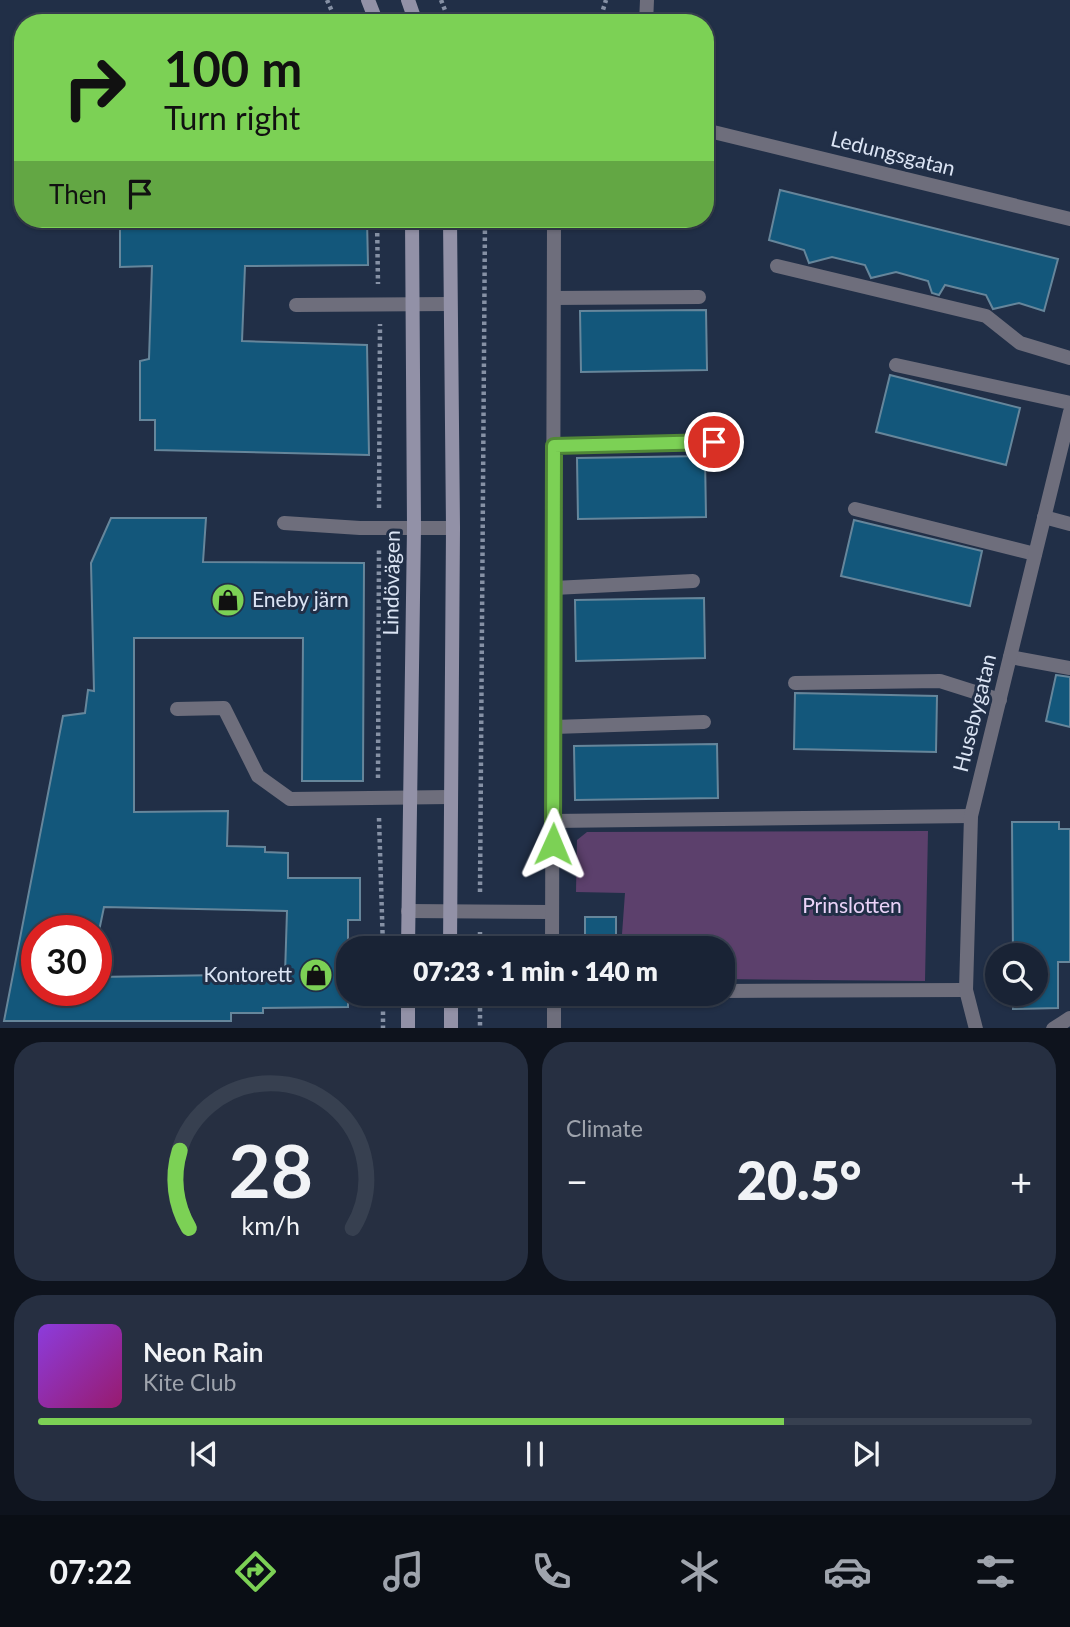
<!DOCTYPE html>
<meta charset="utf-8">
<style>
:root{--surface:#192335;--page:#262f41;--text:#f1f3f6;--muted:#9fa4ad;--line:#374050;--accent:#7cd155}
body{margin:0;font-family:Lato,sans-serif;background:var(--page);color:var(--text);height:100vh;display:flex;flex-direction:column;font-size:26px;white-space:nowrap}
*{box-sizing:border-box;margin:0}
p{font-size:23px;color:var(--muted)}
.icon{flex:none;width:38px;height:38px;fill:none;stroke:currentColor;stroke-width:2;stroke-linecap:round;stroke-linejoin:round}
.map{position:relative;height:1028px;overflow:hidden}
.panel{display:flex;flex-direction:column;gap:14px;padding:14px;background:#0e131d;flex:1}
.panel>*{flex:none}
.top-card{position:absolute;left:14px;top:14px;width:700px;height:214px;border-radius:28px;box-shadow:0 2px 5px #0004,0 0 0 2px var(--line);background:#7cd155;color:#111;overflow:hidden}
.controls{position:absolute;left:985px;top:943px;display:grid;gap:14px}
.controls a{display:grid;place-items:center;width:63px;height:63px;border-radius:50%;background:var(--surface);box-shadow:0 2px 5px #0004,0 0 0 2px var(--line);font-size:35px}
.speed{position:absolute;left:21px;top:915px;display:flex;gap:14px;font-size:35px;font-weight:700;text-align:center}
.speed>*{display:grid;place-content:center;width:91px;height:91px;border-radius:50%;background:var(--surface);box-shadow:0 2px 5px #0004,0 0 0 2px var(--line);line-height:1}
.speed .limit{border:10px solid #d22;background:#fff;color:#111}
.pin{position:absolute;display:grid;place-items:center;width:60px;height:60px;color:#fff;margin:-30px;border:4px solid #fff;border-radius:50%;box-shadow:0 2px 7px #0007}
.me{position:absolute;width:77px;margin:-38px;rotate:1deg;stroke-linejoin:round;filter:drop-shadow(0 0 5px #0008)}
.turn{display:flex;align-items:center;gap:24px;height:147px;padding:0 35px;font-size:32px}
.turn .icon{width:91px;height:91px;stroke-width:2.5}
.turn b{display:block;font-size:49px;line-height:60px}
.then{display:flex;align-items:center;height:66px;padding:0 35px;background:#0003;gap:14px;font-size:26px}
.big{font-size:52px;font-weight:800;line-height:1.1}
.panel .card{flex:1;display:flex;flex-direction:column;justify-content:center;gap:10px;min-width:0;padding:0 24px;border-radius:28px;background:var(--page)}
.panel .dial{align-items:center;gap:0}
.dial svg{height:182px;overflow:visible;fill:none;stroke:var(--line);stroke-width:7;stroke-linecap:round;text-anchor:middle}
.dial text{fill:var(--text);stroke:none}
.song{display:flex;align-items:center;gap:21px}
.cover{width:84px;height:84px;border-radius:10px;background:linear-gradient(135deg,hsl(270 70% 55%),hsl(320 70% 35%))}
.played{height:7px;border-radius:4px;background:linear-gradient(90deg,var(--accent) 75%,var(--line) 75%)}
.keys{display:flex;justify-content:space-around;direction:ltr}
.heat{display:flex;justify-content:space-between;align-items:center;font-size:38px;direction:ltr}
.panel .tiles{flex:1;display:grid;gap:14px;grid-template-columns:1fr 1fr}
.card:last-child{grid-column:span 2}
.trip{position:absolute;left:336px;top:936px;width:399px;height:70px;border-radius:28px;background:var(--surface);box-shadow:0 2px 5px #0004,0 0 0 2px var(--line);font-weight:800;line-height:70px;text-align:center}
.dock{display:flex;height:112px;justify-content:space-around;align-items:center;background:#0a0e15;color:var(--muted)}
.dock .icon{width:49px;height:49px}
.dock .current{color:var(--accent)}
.dock b{font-size:32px;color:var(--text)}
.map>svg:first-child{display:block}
.green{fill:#5c406c}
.building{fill:#13577b;stroke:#66869b;stroke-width:2;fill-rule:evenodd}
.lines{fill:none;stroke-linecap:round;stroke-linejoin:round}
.path{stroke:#8691a5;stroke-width:4.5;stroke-dasharray:3.5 3.5;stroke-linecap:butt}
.lane{stroke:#6e6e7c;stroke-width:14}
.street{stroke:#6e6e7c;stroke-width:14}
.secondary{stroke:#9291a7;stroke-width:14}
.route-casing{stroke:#518837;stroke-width:18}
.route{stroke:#7cd155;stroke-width:12}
.labels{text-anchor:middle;stroke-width:6;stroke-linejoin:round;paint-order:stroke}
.street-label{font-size:21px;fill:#dbe4f4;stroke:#212f47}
.poi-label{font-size:21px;fill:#dbe4f4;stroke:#212f47;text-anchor:start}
.park-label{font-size:21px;fill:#ead3f8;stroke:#212f47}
</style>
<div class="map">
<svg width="1070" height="1029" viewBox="0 0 1070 1029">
<rect width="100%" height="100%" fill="#212f47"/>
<path class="green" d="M928,831L925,981L723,979V948H621L625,893L576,892L577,840L587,832Z"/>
<g class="building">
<path d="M780,190L1058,259L1044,311L1019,303L993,309L986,295L945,285L939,295L932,293L928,281L896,272L871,278L865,265L832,257L809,263L804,250L769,240Z"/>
<path d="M120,219H367L368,265L245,266L242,341L367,345L369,455L155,450V420H140V361L149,359L152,266L120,267Z"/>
<path d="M706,310L707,370L581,372L580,311Z"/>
<path d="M890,375L1020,408L1006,465L876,432Z"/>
<path d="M705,456L706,517L578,519L577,458Z"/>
<path d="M111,518H206L203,562L364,563L363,781H302L303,638H134V812L228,811L227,846L265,847V852L288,853V878H360V920H348V1007L263,1008V1013H231V1021H4L63,716L85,713L88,690L94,691L91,563ZM104,907L287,911L285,974L96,977V990H37V931H99Z"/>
<path d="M854,520L982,551L970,606L841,576Z"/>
<path d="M704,598L705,658L576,661L575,600Z"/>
<path d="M1056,675L1070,677V727L1046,721Z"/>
<path d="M795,693L937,696L936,752L794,749Z"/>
<path d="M717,744L718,798L575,800L574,746Z"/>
<path d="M1012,822H1059V829H1070V962H1058V1008L1013,1009V994H1036V956H1013Z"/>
<rect x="585" y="917" width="31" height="31"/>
</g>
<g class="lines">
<g class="path">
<path d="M327,0L337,23"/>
<path d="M441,0L450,23"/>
<path d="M599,23L606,0"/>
<path d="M377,219L378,284"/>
<path d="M379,508L380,324"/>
<path d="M378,778L379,548"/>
<path d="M379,818L383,948"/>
<path d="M480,892L485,219"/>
<path d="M480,932V948"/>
<path d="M480,994V1029"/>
<path d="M383,1029V994"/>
</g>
<g class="lane">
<path d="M777,266L986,316L1020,343L1070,358"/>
<path d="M554,298L699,297"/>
<path d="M296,305L450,304"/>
<path d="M896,365L1070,403"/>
<path d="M554,446L714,442"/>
<path d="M855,509L1035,554"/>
<path d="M1044,517L1070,524"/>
<path d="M284,523L360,528H453"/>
<path d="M554,588L693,581"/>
<path d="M1010,657L1070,668"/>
<path d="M795,683L940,681L1000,700"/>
<path d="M177,709L224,708L258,776L290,799L450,797"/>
<path d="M554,727L704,722"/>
<path d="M1053,1029L1070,1018"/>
</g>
<g class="street">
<path d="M646,23L647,0"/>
<path d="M705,130L1070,219"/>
<path d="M553,821L971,816"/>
<path d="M408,911L551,912"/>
<path d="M552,948L554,224"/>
<path d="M723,991L966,990"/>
<path d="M554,994V1029"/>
<path d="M976,1029L966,990L971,816L1070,412"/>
</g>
<g class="secondary">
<path d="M368,0L377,23"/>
<path d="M408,0L416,23"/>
<path d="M408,948L414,528L412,219"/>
<path d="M450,948L453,528L450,219"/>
<path d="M408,994V1029"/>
<path d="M451,994V1029"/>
</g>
</g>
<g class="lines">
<defs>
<path id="route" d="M553,844L554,446L714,442"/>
</defs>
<use href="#route" class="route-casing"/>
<use href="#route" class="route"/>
</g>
<defs>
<symbol id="shop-disc" viewBox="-11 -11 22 22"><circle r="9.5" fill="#7cd155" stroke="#212f47"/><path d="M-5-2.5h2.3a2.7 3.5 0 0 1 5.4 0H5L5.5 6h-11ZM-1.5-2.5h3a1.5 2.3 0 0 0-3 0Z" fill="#111"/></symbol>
</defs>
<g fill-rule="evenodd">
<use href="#shop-disc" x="209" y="581" width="38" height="38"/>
<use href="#shop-disc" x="297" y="956" width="38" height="38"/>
</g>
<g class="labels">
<g class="street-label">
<text transform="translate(893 154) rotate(14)" y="7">Ledungsgatan</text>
<text transform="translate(392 583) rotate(-89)" y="7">Lindövägen</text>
<text transform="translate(975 713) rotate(-76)" y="7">Husebygatan</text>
</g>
<g class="poi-label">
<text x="252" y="607">Eneby järn</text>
<text x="292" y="982" text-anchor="end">Kontorett</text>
</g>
<g class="park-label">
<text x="852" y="913">Prinslotten</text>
</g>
</g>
</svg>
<div class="controls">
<a><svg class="icon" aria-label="search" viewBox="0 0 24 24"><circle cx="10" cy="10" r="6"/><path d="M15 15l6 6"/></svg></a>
</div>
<div class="speed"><div class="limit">30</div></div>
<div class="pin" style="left:714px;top:442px;background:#d93025"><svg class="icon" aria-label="arrive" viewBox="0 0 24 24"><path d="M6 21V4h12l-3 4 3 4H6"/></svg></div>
<svg class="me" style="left:553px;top:844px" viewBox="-20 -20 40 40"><path d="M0-17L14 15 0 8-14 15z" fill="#7cd155" stroke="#fff" stroke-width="4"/></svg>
<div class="trip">07:23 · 1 min · 140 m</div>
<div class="top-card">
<div class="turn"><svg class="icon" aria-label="right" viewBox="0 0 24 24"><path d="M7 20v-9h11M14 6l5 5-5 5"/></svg><div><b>100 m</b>Turn right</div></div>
<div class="then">Then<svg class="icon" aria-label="arrive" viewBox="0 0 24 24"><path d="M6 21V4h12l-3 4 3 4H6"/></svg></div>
</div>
</div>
<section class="panel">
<div class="tiles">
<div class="card dial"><svg viewBox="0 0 100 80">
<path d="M14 69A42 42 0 1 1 86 69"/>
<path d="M14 69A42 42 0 0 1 10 35" stroke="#7cd155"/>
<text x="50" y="56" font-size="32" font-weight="700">28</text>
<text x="50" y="72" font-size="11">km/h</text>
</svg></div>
<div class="card"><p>Climate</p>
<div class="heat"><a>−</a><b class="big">20.5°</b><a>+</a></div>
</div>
<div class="card">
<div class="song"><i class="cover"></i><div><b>Neon Rain</b><p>Kite Club</p></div></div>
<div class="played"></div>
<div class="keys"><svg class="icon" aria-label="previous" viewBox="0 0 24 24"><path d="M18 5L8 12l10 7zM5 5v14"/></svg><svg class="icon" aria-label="pause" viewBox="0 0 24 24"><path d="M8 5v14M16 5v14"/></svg><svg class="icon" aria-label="next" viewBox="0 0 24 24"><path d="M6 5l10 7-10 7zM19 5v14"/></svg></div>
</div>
</div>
</section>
<nav class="dock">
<b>07:22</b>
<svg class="icon current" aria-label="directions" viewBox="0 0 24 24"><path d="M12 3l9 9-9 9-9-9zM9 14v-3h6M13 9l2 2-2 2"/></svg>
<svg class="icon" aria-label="music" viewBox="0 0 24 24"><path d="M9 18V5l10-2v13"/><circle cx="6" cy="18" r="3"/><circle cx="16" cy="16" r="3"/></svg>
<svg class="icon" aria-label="phone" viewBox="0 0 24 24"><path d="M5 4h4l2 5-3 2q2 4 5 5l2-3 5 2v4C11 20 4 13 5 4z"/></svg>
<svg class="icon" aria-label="climate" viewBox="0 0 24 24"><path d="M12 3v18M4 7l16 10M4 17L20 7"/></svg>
<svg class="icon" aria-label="car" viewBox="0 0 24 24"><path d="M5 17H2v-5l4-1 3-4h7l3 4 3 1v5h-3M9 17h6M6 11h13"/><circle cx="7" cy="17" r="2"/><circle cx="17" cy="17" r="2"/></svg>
<svg class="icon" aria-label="filters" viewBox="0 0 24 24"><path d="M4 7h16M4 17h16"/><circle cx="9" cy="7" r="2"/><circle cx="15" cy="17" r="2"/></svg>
</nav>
